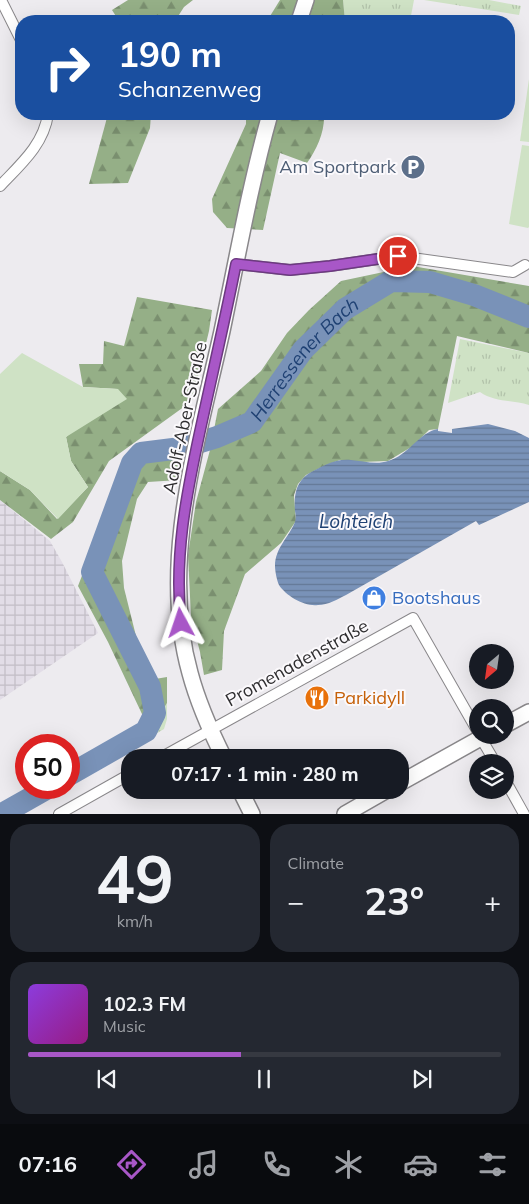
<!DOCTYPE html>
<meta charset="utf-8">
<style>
:root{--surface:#171b24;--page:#242831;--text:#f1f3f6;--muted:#9ea1a6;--line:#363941;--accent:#a857c7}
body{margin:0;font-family:Mulish,sans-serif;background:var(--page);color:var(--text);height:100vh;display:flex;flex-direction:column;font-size:19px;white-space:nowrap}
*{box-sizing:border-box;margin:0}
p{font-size:16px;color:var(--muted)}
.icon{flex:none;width:28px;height:28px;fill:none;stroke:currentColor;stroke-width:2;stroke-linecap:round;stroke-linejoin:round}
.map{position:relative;height:814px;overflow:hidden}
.sheet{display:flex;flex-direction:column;gap:10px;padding:10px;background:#0d0f14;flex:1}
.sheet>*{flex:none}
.hud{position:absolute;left:15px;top:15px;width:500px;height:105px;border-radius:20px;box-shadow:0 5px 20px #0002;background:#1a4fa0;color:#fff;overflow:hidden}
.needle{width:32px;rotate:209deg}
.buttons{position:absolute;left:469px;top:644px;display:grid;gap:10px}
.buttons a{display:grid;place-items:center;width:45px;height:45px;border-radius:50%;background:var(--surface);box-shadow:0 5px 20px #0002;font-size:25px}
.speed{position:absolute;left:15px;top:734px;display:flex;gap:10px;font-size:25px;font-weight:700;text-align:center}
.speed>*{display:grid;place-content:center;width:65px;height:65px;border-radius:50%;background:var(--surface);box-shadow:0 5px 20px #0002;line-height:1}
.speed .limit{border:8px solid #d22;background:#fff;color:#111}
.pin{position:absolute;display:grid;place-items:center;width:42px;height:42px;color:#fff;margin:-21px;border:2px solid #fff;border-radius:50%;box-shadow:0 1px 5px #0007}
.me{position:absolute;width:55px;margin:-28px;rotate:355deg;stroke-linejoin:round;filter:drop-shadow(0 0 4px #0008)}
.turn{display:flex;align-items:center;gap:18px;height:105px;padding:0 20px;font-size:22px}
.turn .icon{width:65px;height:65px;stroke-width:2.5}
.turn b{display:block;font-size:35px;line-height:42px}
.big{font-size:38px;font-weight:700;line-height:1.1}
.sheet .tile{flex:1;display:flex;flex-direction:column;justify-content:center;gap:8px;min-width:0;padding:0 18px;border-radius:20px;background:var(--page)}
.sheet .dial{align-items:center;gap:0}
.dial b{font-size:65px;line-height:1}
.song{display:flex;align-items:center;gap:15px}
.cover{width:60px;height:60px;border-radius:8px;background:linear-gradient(135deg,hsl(270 70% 55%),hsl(310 70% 35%))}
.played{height:5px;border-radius:2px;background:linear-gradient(90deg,var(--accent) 45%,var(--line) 45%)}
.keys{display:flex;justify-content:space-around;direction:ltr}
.heat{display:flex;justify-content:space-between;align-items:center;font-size:28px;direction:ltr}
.sheet .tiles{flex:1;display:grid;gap:10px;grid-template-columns:1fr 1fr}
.tile:last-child{grid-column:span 2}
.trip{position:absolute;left:121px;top:749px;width:288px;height:50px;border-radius:20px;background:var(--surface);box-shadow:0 5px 20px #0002;font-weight:700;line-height:50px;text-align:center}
.dock{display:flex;height:80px;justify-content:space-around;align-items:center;background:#090b0e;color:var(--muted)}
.dock .icon{width:35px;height:35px}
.dock .current{color:var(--accent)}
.dock b{font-size:22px;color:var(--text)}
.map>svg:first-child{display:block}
.industrial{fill:url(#industrial-grid)}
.grass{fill:url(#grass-tufts)}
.forest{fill:url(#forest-firs)}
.garden{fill:#cfe2c5}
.water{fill:url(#water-rules)}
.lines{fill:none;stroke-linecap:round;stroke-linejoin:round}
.river{stroke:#7992b8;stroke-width:22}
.street-casing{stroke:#89878a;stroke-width:12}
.secondary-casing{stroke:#89878a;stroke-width:18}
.street{stroke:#fff;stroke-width:10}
.secondary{stroke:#fff;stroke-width:15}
.route-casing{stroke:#6d3981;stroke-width:12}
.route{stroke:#a857c7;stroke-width:9}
.labels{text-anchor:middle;stroke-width:4;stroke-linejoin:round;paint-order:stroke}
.service-label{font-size:18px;fill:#4e5e75;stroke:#fbf9fc;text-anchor:end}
.street-label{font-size:18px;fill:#2f2e30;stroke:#fbf9fc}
.shop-label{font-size:18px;fill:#366cbe;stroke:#fbf9fc;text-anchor:start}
.food-label{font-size:18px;fill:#c56008;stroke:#fbf9fc;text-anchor:start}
.water-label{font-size:19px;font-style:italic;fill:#204274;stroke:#fbf9fc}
</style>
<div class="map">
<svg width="529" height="814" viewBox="0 0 529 814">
<defs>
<pattern id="industrial-grid" width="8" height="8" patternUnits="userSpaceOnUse" patternTransform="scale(1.25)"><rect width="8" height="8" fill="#e2dde7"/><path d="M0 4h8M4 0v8" fill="none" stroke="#c2bec6"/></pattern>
<pattern id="grass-tufts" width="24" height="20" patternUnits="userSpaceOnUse" patternTransform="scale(1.25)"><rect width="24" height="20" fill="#cfe2c5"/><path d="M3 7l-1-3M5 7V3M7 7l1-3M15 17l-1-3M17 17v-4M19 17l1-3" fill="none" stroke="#b2c2aa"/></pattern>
<pattern id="forest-firs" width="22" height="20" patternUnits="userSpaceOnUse" patternTransform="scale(1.25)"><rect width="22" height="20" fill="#95af87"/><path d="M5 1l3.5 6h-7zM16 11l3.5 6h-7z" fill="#7a8f6f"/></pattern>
<pattern id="water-rules" width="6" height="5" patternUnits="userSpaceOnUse" patternTransform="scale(1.25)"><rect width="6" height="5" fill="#7992b8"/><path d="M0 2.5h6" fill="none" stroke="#647896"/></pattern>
</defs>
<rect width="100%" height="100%" fill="#edebef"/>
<path class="industrial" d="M0,500L50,541L62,562L98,633L0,700Z"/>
<g class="grass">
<path d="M343,0H414L410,21H345Z"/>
<path d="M424,0H489L521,6L519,15Z"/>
<path d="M460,339L529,353V405C512,400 494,402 480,392L448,403Z"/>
<path d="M167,703V719L164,729L69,786V777L150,731Z"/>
<path d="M51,788H66L21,814H5Z"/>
</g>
<g class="forest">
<path d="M128,0H193L184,7L175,21H119L112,10Z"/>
<path d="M280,0H343L345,21H267Z"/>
<path d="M108,114H151L150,128L128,183L89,184Z"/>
<path d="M246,114H324C325,131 317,149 307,163L280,153L263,230L227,228L213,212L212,199L246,124Z"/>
<path d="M412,266L529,286V353L457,336L438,429L429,430L413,446L388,461L361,462L340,460L324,466L306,475L298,484L294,495L296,521L281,543L245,574L224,631L222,670L204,675L200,652L191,617L188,555L196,502L210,450L218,409L261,371L287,333L309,310L341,281Z"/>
<path d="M137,297L212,310L209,331L192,401L109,461L73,522L51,539L0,500V471L30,490L57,519L88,487L71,461L66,437L118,389L83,387L79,364H103L104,341L124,346Z"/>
<path d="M184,436L179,480L148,482L137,499L122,561L124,588L137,640L155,679L167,677V703L150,731L108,642L78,586L127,459L143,448Z"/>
</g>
<g class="garden">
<path d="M529,79V142L520,141Z"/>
<path d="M522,145L529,146V227L528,228L509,224Z"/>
<path d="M22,353L83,387L118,389L127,399L66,437L71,461L88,487L58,519L30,490L0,471V374Z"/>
</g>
<path class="water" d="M488,424L515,431L529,438V502L479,525L476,521L346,595C338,599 328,605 318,605C305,607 286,596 279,585C277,581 275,571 275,566C275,548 289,537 295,522C296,519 296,515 295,511C294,497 295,483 308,474C320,467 336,458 351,460C362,461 377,465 388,461C408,456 419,432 438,429V431L452,433V429Z"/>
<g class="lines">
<g class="river">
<path id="s1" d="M69,775L146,731L155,713L150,687L92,572L132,463L141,453L181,448L217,437L252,422L303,350L345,309L391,281L430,282L474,295L529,317"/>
<path d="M2,814L48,788"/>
</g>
<defs>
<g id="street">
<path d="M1,0L21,40"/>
<path d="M0,186C21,164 44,144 48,114"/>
<path d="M236,264L290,270L330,266L398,256L513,272L525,265"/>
<path d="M479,735L495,762"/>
<path d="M160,758L413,618L478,732"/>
<path d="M505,780L524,814"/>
<path d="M59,814L130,774"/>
</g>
<g id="secondary">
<path d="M299,21L306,0"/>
<path d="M505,725L529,712"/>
<path d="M224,758C210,730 198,703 190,673C159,563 198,440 222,331C237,259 250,185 270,114"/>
<path d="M400,783L486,735"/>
<path d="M240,790L252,814"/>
<path d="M345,814L387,790"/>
</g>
</defs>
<use href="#street" class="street-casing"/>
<use href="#secondary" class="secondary-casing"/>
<use href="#street" class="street"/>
<use href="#secondary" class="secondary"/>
</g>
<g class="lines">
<defs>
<path id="route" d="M181,623C174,556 186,496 200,431C212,375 225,320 236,264L290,270L330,266L398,256"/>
</defs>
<use href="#route" class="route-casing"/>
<use href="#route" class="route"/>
</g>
<defs>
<symbol id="parking-disc" viewBox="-11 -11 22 22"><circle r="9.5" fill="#5c6f8a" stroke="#fbf9fc"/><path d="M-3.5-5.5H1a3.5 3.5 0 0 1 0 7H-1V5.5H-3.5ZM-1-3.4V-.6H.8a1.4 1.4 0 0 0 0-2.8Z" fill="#fff"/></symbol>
<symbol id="shop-disc" viewBox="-11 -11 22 22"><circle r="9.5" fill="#3f7fe0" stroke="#fbf9fc"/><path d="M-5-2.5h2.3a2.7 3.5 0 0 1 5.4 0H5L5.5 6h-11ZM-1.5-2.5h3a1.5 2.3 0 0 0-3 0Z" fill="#fff"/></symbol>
<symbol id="restaurant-disc" viewBox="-11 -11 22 22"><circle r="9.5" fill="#e8710a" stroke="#fbf9fc"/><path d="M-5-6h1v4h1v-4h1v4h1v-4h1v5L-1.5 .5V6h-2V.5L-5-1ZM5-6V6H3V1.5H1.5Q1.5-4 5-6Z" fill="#fff"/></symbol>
</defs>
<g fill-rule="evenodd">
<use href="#parking-disc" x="399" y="153" width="28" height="28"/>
<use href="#shop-disc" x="360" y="584" width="28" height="28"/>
<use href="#restaurant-disc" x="303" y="684" width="28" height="28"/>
</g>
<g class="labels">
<g class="service-label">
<text x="396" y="173">Am Sportpark</text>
</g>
<g class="street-label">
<text transform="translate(185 418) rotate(-78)" y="6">Adolf-Aber-Straße</text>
<text transform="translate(297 663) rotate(-29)" y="6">Promenadenstraße</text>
</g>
<g class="shop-label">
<text x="392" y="604">Bootshaus</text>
</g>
<g class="food-label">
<text x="334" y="704">Parkidyll</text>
</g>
<g class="water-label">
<text dy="7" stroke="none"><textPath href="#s1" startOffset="592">Herressener Bach</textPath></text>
<text x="356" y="528">Lohteich</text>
</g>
</g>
</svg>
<div class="buttons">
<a><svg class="needle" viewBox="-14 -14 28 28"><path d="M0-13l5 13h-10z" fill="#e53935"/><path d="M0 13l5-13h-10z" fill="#9ea1a6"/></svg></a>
<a><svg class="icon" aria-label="search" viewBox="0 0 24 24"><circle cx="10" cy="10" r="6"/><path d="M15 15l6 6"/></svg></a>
<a><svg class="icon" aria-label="layers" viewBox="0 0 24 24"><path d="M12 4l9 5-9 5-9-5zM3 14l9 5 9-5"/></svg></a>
</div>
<div class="speed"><div class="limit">50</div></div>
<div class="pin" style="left:398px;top:256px;background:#d93025"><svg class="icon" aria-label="arrive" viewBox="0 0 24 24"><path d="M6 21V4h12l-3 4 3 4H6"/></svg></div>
<svg class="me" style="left:181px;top:623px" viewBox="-20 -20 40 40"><path d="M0-17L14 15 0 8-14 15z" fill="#a857c7" stroke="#fff" stroke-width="4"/></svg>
<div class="trip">07:17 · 1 min · 280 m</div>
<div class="hud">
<div class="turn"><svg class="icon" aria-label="right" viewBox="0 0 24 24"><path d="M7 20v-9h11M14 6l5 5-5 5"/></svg><div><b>190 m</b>Schanzenweg</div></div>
</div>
</div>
<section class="sheet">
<div class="tiles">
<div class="tile dial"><b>49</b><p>km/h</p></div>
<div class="tile"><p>Climate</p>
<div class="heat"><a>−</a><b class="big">23°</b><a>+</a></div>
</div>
<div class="tile">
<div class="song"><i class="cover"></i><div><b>102.3 FM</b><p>Music</p></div></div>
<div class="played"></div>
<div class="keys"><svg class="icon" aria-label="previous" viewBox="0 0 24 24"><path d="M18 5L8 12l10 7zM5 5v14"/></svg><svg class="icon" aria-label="pause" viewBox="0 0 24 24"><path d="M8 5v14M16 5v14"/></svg><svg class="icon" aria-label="next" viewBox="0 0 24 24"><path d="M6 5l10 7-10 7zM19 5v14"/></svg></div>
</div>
</div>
</section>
<nav class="dock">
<b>07:16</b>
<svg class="icon current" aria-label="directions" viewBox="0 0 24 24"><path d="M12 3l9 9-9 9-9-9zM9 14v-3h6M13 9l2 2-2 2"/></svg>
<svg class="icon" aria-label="music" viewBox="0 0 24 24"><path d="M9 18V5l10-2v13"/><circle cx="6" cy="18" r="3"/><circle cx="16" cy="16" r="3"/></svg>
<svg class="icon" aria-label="phone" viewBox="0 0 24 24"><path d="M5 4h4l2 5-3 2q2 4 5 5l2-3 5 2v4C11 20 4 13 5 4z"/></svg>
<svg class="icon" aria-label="climate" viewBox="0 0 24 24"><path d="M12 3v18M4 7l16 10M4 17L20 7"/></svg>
<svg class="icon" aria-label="car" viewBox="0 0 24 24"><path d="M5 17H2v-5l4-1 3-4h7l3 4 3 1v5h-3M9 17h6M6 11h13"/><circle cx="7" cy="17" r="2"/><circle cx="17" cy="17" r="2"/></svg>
<svg class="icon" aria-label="filters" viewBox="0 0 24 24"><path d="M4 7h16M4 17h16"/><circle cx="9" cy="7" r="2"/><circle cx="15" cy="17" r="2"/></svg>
</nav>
